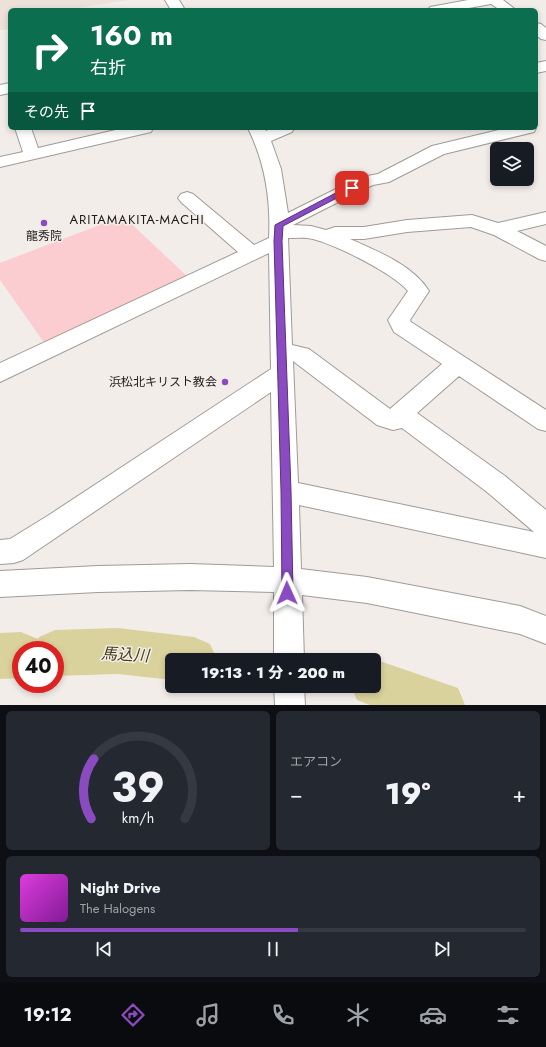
<!DOCTYPE html>
<html lang="ja">
<meta charset="utf-8">
<style>
:root{--surface:#171b24;--page:#242831;--text:#f1f3f6;--muted:#9ea1a6;--line:#363941;--accent:#8a4bc1}
body{margin:0;font-family:Jost,"Noto Sans JP",sans-serif;background:var(--page);color:var(--text);height:100vh;display:flex;flex-direction:column;font-size:15px;white-space:nowrap}
*{box-sizing:border-box;margin:0}
p{font-size:13px;color:var(--muted)}
.icon{flex:none;width:22px;height:22px;fill:none;stroke:currentColor;stroke-width:2;stroke-linecap:round;stroke-linejoin:round}
.map{position:relative;height:705px;overflow:hidden}
.panel{display:flex;flex-direction:column;gap:6px;padding:6px;background:#0d0f14;flex:1}
.panel>*{flex:none}
.banner{position:absolute;left:8px;top:8px;width:530px;height:122px;border-radius:6px;box-shadow:0 2px 6px #0003;background:#0b6e4f;color:#fff;overflow:hidden}
.buttons{position:absolute;left:490px;top:142px;display:grid;gap:8px}
.buttons a{display:grid;place-items:center;width:44px;height:44px;border-radius:6px;background:var(--surface);box-shadow:0 2px 6px #0003;font-size:20px}
.speed{position:absolute;left:12px;top:641px;display:flex;gap:8px;font-size:20px;font-weight:700;text-align:center}
.speed>*{display:grid;place-content:center;width:52px;height:52px;border-radius:50%;background:var(--surface);box-shadow:0 2px 6px #0003;line-height:1}
.speed .limit{border:6px solid #d22;background:#fff;color:#111}
.pin{position:absolute;display:grid;place-items:center;width:34px;height:34px;color:#fff;margin:-17px;border-radius:8px;box-shadow:0 2px 6px #0006}
.me{position:absolute;width:44px;margin:-22px;rotate:359deg;stroke-linejoin:round;filter:drop-shadow(0 0 3px #0008)}
.turn{display:flex;align-items:center;gap:14px;height:84px;padding:0 16px;font-size:18px}
.turn .icon{width:52px;height:52px;stroke-width:2.5}
.turn b{display:block;font-size:28px;line-height:34px}
.then{display:flex;align-items:center;height:38px;padding:0 16px;background:#0003;gap:8px;font-size:15px}
.big{font-size:30px;font-weight:800;line-height:1.1}
.panel .widget{flex:1;display:flex;flex-direction:column;justify-content:center;gap:6px;min-width:0;padding:0 14px;border-radius:6px;background:var(--page)}
.panel .dial{align-items:center;gap:0}
.dial svg{height:104px;overflow:visible;fill:none;stroke:var(--line);stroke-width:7;stroke-linecap:round;text-anchor:middle}
.dial text{fill:var(--text);stroke:none}
.song{display:flex;align-items:center;gap:12px}
.cover{width:48px;height:48px;border-radius:6px;background:linear-gradient(135deg,hsl(300 70% 55%),hsl(290 70% 35%))}
.played{height:4px;border-radius:2px;background:linear-gradient(90deg,var(--accent) 55%,var(--line) 55%)}
.keys{display:flex;justify-content:space-around;direction:ltr}
.heat{display:flex;justify-content:space-between;align-items:center;font-size:22px;direction:ltr}
.panel .tiles{flex:1;display:grid;gap:6px;grid-template-columns:1fr 1fr}
.widget:last-child{grid-column:span 2}
.trip{position:absolute;left:165px;top:653px;width:216px;height:40px;border-radius:6px;background:var(--surface);box-shadow:0 2px 6px #0003;font-weight:800;line-height:40px;text-align:center}
.dock{display:flex;height:64px;justify-content:space-around;align-items:center;background:#090b0e;color:var(--muted)}
.dock .icon{width:28px;height:28px}
.dock .selected{color:var(--accent)}
.dock b{font-size:18px;color:var(--text)}
.map>svg:first-child{display:block}
.built{fill:#eee1d9}
.green{fill:#fbcdd1}
.lines{fill:none;stroke-linecap:round;stroke-linejoin:round}
.river{fill:#dad29c;fill-rule:evenodd}
.minor-casing{stroke:#a09b97;stroke-width:2}
.minor{fill:#fff;fill-rule:evenodd}
.route{fill:#8a4bc1;stroke:#5a317d}
.poi-dot{fill:#8a4bc1;stroke:#f3edea;stroke-width:1.5}
.labels{text-anchor:middle;stroke-width:3;stroke-linejoin:round;paint-order:stroke}
.poi-label{font-size:12px;fill:#1e1c1b;stroke:#f3edea}
.neighbourhood-label{font-size:13px;letter-spacing:1px;fill:#1e1c1b;stroke:#f3edea}
.near-water-label{font-size:16px;font-style:italic;fill:#453e14;stroke:#f3edea}
</style>
<div class="map">
<svg width="546" height="705" viewBox="0 0 546 705">
<rect width="100%" height="100%" fill="#f3edea"/>
<path class="built" d="M0,0H128L65,10H10V29L0,30Z"/>
<path class="green" d="M123,216L188,277L45,344L0,280V263Z"/>
<g class="lines">
<g class="river">
<path d="M118,628L194,637L210,644L217,660H172V680L118,674L55,676V650H21V678L0,679V633L21,632L38,639L39,637L55,630Z"/>
<path d="M374,659L458,688L465,705H370L357,700L351,686H374V660H372Z"/>
</g>
<defs>
<g id="minor">
<path d="M165,0H179L185,10H171Z"/>
<path d="M468,0H503L516,10H500L491,4L458,10H428L430,7Z"/>
<path d="M536,23L541,24L546,28V40L541,39L536,35Z"/>
<path d="M546,61V71L536,73V63Z"/>
<path d="M10,83V93L0,95V85Z"/>
<path d="M15,128H31L38,148L124,128H153L151,132L0,167V157L23,152Z"/>
<path d="M248,128H264L266,131L272,128H294L292,132L271,141L281,169L288,213L346,184L362,177L378,174L432,146L507,128H536L534,132L444,154L389,182L373,185L358,192L293,225L311,226L326,230L335,227H364L407,220L472,215L498,223L546,212V224L517,231L546,246V261L539,259L494,235L471,227L407,232L364,239H350C377,251 413,265 429,291L410,320L411,322L546,410V431L538,429L459,376L417,413L505,476L546,510V558L299,505L301,569L367,577L520,606L546,616V644L520,634L367,603L302,595L304,660H274V592L190,590L98,592L0,597V571L98,566L190,564L274,567L271,392L23,560L14,563L0,564V540L10,539L49,515L271,369L269,253L0,382V363L238,252L181,202L178,198L181,194L187,192L193,194L254,245L269,238C271,199 265,163 248,128ZM288,238C296,238 305,237 313,239C336,245 393,273 408,291L388,320L394,332L442,364L390,409L309,349L292,345ZM293,361L377,425L393,430L402,428L487,492L534,532L298,483Z"/>
<path d="M274,686H304L305,705H275Z"/>
</g>
</defs>
<use href="#minor" class="minor-casing"/>
<use href="#minor" class="minor"/>
</g>
<path class="route" d="M349,186H352L356,188L283,226L282,241L291,491L293,593L291,597L287,599L283,597L282,593L281,491L274,241L275,225Z"/>
<g class="poi-dot">
<circle cx="44" cy="223" r="4"/>
<circle cx="225" cy="382" r="4"/>
</g>
<g class="labels">
<g class="poi-label">
<text x="44" y="240">龍秀院</text>
<text x="217" y="386" text-anchor="end">浜松北キリスト教会</text>
</g>
<g class="neighbourhood-label">
<text x="137" y="224">ARITAMAKITA-MACHI</text>
</g>
<g class="near-water-label">
<text transform="translate(125 654) rotate(3)" y="6">馬込川</text>
</g>
</g>
</svg>
<div class="buttons">
<a><svg class="icon" aria-label="layers" viewBox="0 0 24 24"><path d="M12 4l9 5-9 5-9-5zM3 14l9 5 9-5"/></svg></a>
</div>
<div class="speed"><div class="limit">40</div></div>
<div class="pin" style="left:352px;top:188px;background:#d93025"><svg class="icon" aria-label="arrive" viewBox="0 0 24 24"><path d="M6 21V4h12l-3 4 3 4H6"/></svg></div>
<svg class="me" style="left:287px;top:593px" viewBox="-20 -20 40 40"><path d="M0-17L14 15 0 8-14 15z" fill="#8a4bc1" stroke="#fff" stroke-width="4"/></svg>
<div class="trip">19:13 · 1 分 · 200 m</div>
<div class="banner">
<div class="turn"><svg class="icon" aria-label="right" viewBox="0 0 24 24"><path d="M7 20v-9h11M14 6l5 5-5 5"/></svg><div><b>160 m</b>右折</div></div>
<div class="then">その先<svg class="icon" aria-label="arrive" viewBox="0 0 24 24"><path d="M6 21V4h12l-3 4 3 4H6"/></svg></div>
</div>
</div>
<section class="panel">
<div class="tiles">
<div class="widget dial"><svg viewBox="0 0 100 80">
<path d="M14 69A42 42 0 1 1 86 69"/>
<path d="M14 69A42 42 0 0 1 16 23" stroke="#8a4bc1"/>
<text x="50" y="56" font-size="32" font-weight="700">39</text>
<text x="50" y="72" font-size="11">km/h</text>
</svg></div>
<div class="widget"><p>エアコン</p>
<div class="heat"><a>−</a><b class="big">19°</b><a>+</a></div>
</div>
<div class="widget">
<div class="song"><i class="cover"></i><div><b>Night Drive</b><p>The Halogens</p></div></div>
<div class="played"></div>
<div class="keys"><svg class="icon" aria-label="previous" viewBox="0 0 24 24"><path d="M18 5L8 12l10 7zM5 5v14"/></svg><svg class="icon" aria-label="pause" viewBox="0 0 24 24"><path d="M8 5v14M16 5v14"/></svg><svg class="icon" aria-label="next" viewBox="0 0 24 24"><path d="M6 5l10 7-10 7zM19 5v14"/></svg></div>
</div>
</div>
</section>
<nav class="dock">
<b>19:12</b>
<svg class="icon selected" aria-label="directions" viewBox="0 0 24 24"><path d="M12 3l9 9-9 9-9-9zM9 14v-3h6M13 9l2 2-2 2"/></svg>
<svg class="icon" aria-label="music" viewBox="0 0 24 24"><path d="M9 18V5l10-2v13"/><circle cx="6" cy="18" r="3"/><circle cx="16" cy="16" r="3"/></svg>
<svg class="icon" aria-label="phone" viewBox="0 0 24 24"><path d="M5 4h4l2 5-3 2q2 4 5 5l2-3 5 2v4C11 20 4 13 5 4z"/></svg>
<svg class="icon" aria-label="climate" viewBox="0 0 24 24"><path d="M12 3v18M4 7l16 10M4 17L20 7"/></svg>
<svg class="icon" aria-label="car" viewBox="0 0 24 24"><path d="M5 17H2v-5l4-1 3-4h7l3 4 3 1v5h-3M9 17h6M6 11h13"/><circle cx="7" cy="17" r="2"/><circle cx="17" cy="17" r="2"/></svg>
<svg class="icon" aria-label="filters" viewBox="0 0 24 24"><path d="M4 7h16M4 17h16"/><circle cx="9" cy="7" r="2"/><circle cx="15" cy="17" r="2"/></svg>
</nav>
